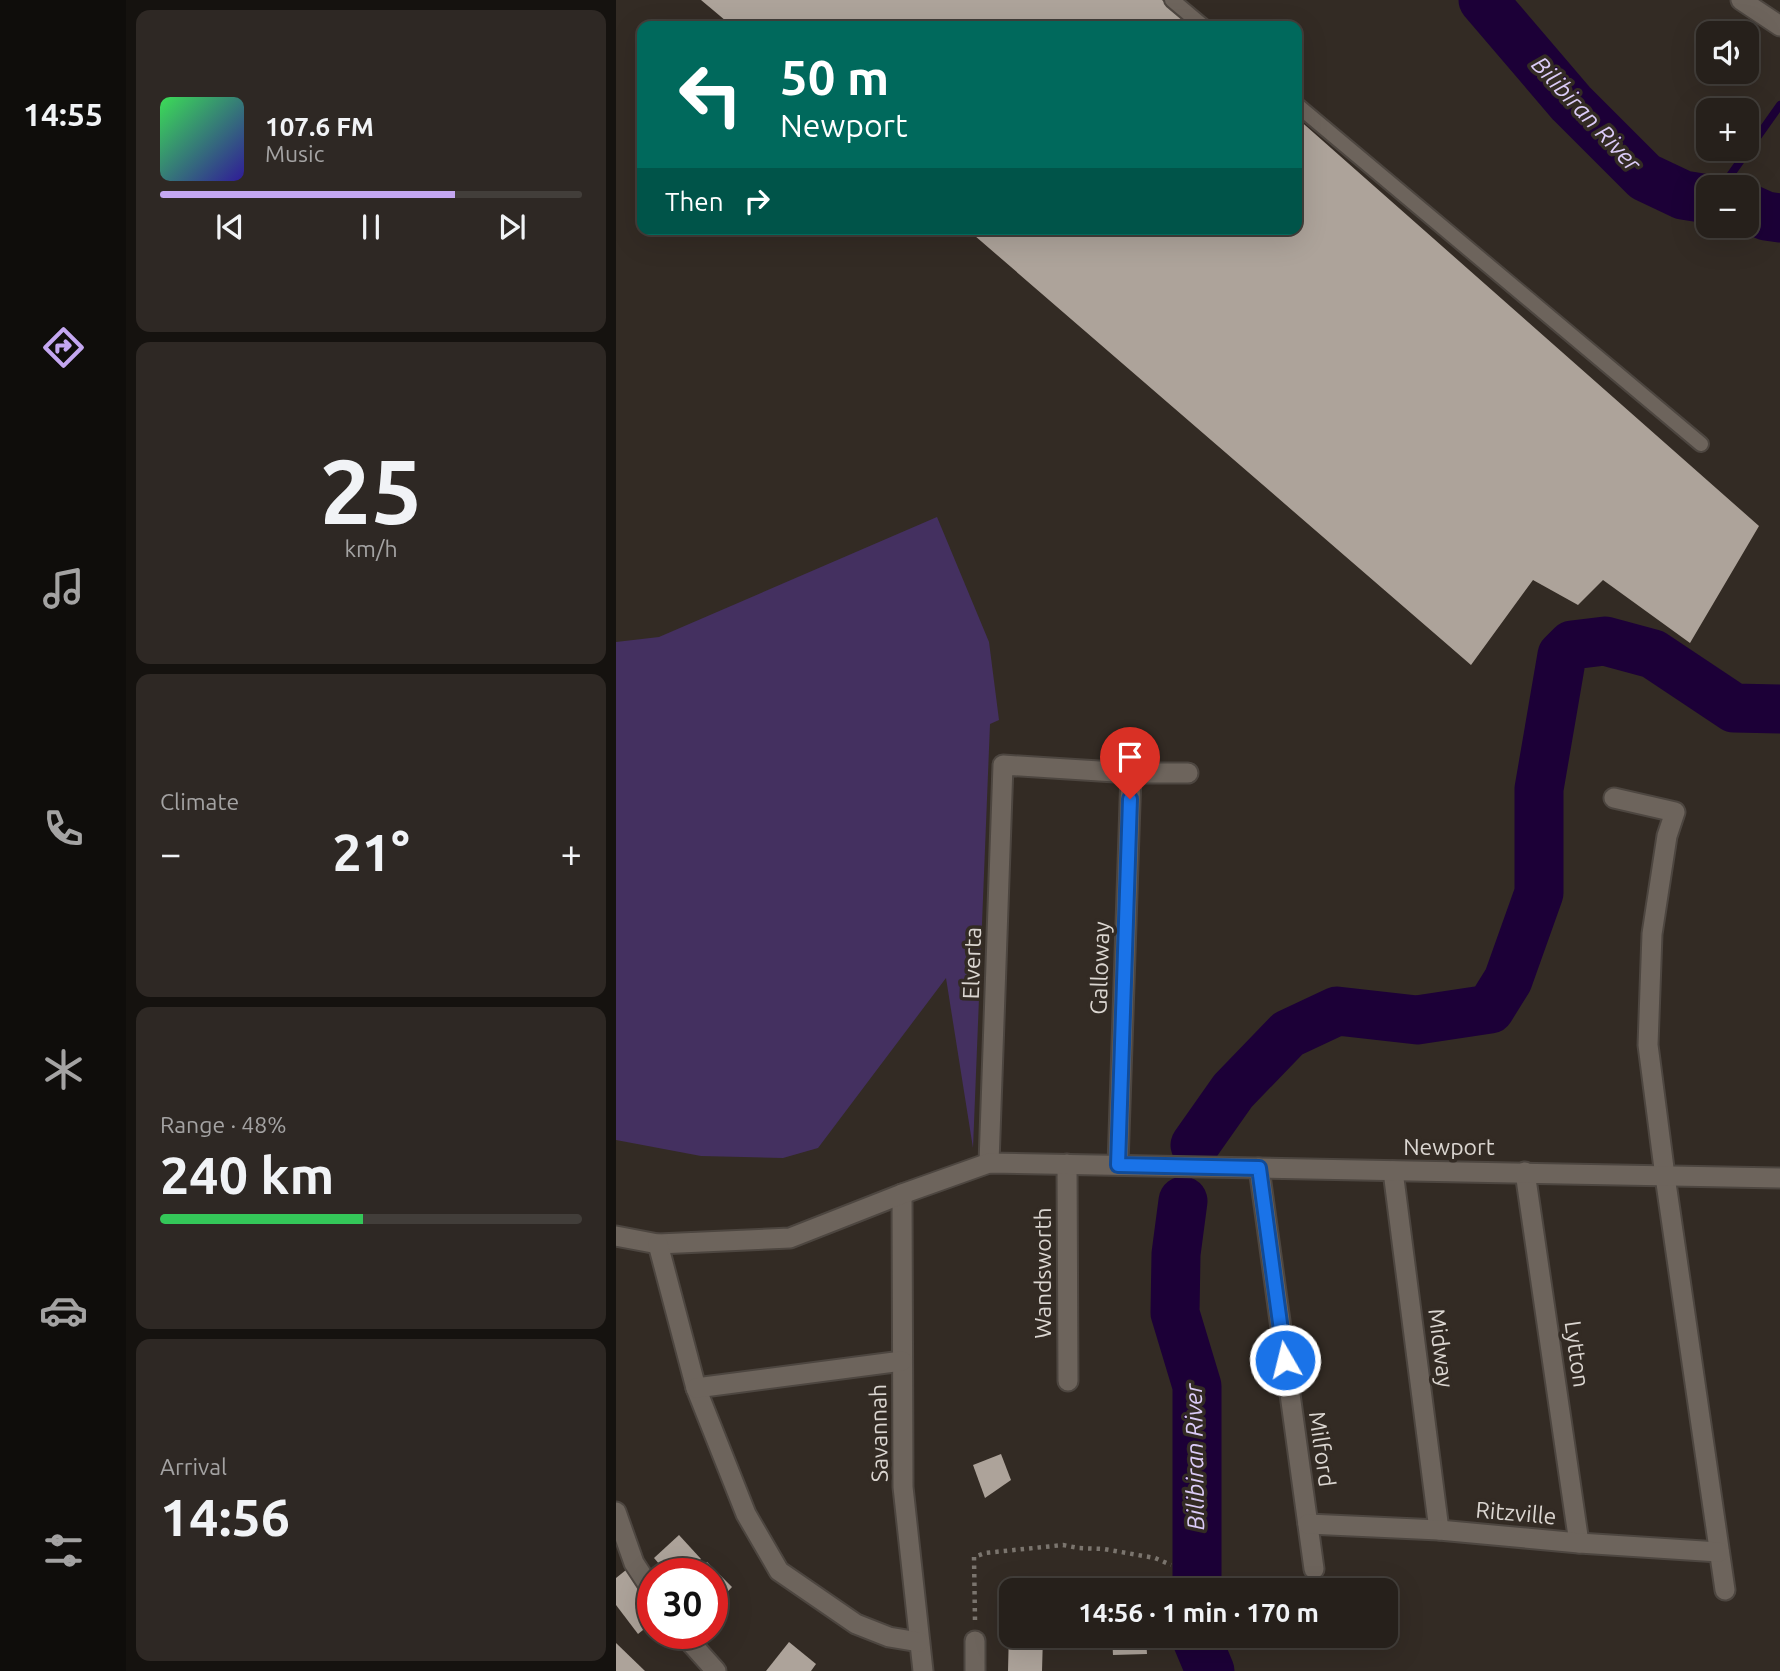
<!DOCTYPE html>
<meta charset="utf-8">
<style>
:root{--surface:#26201b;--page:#2e2824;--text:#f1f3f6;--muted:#a4a3a3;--line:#423e3a;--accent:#c4a7f1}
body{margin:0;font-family:Ubuntu,sans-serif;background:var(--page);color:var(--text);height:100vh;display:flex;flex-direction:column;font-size:26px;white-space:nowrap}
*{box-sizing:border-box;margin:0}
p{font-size:23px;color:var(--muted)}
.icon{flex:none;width:38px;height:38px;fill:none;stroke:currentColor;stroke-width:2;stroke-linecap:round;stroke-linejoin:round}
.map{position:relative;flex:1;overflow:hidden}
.panel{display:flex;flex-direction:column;gap:10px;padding:10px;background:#15120f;width:490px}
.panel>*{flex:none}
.guide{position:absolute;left:21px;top:21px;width:665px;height:214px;border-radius:14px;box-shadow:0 7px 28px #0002,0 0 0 2px var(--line);background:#00695c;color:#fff;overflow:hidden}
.controls{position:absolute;left:1080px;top:21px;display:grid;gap:14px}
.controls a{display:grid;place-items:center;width:63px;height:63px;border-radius:14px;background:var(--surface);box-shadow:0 7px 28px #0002,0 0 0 2px var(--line);font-size:35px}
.speed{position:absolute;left:21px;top:1558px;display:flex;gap:14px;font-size:35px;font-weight:700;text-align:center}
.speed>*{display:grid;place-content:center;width:91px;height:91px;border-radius:50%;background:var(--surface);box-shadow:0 7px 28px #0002,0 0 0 2px var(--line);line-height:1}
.speed .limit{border:10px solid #d22;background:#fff;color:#111}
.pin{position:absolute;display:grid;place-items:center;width:60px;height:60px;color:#fff;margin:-72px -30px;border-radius:50% 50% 50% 0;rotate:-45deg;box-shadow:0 0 7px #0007}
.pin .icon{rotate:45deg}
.me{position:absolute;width:77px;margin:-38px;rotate:352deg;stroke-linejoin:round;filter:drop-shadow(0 0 5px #0008)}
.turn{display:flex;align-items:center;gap:24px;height:147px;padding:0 28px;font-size:32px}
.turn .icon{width:91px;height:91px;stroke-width:2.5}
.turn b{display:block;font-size:49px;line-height:60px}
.then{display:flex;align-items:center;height:66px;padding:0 28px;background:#0003;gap:14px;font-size:26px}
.big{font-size:52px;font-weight:600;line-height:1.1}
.panel .card{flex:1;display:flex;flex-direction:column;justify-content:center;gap:10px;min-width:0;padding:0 24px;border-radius:14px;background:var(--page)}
.panel .dial{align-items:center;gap:0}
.dial b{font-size:91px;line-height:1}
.song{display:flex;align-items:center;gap:21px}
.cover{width:84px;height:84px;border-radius:10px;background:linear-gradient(135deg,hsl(130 70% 55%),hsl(250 70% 35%))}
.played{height:7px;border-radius:4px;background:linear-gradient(90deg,var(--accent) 70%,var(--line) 70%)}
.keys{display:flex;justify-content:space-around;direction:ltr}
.heat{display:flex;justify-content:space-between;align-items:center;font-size:38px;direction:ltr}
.charge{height:10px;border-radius:5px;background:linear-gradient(90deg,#34c759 48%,var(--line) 0)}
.trip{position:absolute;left:383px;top:1578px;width:399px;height:70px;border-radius:14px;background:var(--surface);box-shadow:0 7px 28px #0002,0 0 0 2px var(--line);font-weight:600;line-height:70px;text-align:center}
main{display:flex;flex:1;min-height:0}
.tab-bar{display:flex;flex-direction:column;width:126px;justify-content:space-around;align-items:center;background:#0f0d0b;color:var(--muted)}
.tab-bar .icon{width:49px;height:49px}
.tab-bar .active{color:var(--accent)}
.tab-bar b{font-size:32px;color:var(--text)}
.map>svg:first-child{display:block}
.green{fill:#443060}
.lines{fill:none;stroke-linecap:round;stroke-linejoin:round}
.stream{stroke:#1c0037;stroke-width:8}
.river{stroke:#1c0037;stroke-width:49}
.building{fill:#ada39a}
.service-casing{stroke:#4d4640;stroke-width:18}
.minor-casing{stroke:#4d4640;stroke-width:23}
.path{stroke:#7b756e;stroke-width:4.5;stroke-dasharray:3.5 5;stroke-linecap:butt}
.service{stroke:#6d645c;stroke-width:14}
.minor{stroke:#6d645c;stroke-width:19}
.route-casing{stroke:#114b97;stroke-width:18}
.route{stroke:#1a73e8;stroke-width:12}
.labels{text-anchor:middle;stroke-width:7;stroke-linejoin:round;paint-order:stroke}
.street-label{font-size:23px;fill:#dbd6d1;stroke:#332b24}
.water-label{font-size:24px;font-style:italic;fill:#dbcbf7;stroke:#332b24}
</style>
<main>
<nav class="tab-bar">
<b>14:55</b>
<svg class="icon active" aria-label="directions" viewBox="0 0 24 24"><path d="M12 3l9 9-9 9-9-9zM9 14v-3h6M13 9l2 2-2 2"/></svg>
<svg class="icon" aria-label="music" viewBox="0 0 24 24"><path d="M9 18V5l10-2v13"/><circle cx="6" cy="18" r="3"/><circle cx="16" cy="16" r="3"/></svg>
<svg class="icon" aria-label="phone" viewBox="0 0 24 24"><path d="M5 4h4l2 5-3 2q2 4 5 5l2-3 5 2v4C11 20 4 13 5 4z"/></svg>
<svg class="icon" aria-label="climate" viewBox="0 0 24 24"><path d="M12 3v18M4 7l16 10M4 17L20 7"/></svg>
<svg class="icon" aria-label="car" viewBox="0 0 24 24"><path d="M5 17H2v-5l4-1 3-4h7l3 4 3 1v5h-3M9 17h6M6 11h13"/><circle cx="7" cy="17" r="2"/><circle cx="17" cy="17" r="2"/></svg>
<svg class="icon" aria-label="filters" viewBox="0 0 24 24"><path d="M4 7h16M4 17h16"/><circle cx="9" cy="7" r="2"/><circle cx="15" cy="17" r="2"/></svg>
</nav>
<section class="panel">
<div class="card">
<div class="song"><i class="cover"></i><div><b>107.6 FM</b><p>Music</p></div></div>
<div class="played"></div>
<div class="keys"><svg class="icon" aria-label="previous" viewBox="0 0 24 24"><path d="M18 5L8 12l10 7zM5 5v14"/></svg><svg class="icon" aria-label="pause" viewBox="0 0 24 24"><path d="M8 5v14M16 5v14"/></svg><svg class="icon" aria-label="next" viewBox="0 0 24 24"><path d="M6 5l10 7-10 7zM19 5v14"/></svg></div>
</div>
<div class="card dial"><b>25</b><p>km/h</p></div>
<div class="card"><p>Climate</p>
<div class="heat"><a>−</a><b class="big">21°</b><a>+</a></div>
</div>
<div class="card"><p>Range · 48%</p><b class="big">240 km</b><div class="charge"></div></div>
<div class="card"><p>Arrival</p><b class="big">14:56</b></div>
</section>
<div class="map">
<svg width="1164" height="1671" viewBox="0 0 1164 1671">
<rect width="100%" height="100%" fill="#332b24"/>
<path class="green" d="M321,517L373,642L383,720L374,724L357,1148L330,978L202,1148L167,1158L85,1156L0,1140V642L43,637Z"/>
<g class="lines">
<path class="stream" d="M1106,187L1164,105"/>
<g class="river">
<path d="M867,0L955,103L1029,177L1067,195L1092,199"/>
<path d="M1130,207L1150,216L1164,218"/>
<path d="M579,1145L617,1091L672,1034L721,1011L801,1020L874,1009L892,980L923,893V789L946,655L956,645L989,641L1037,654L1118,708L1164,709"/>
<path d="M567,1201L560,1254L559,1313L581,1386V1591"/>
<path d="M581,1636V1640L594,1671"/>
</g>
</g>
<g class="building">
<path d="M85,0H546L576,26H116Z"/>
<path d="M681,118L1143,526L1074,643L987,580L962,605L917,580L855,665L351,229H681Z"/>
<path d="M385,1454L395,1480L369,1498L357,1465Z"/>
<path d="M63,1535L85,1559L70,1573H51L38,1558Z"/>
<path d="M91,1562L116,1587L102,1602L96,1596V1573H80Z"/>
<path d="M10,1570L37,1603V1622L22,1634L0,1605V1578Z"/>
<path d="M393,1630H396V1636H427L426,1671H392Z"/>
<path d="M496,1636H530L531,1654L497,1655Z"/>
<path d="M173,1642L200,1664L195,1671H150Z"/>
<path d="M0,1643L29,1671H0Z"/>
</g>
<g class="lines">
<defs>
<g id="service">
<path d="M556,0L587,26"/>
<path d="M681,105L1085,444"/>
</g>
<g id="minor">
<path d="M1125,0L1164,26"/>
<path d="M998,798L1059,812L1051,836L1036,934L1032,1045L1049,1176L1109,1590"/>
<path d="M373,1163L387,765L515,773H572"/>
<path d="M451,1164L452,1381"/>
<path d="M502,1165L515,773"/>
<path d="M643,1168L698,1569"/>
<path d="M777,1171L823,1530"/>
<path d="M909,1172L963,1543"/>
<path d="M286,1194L287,1487L307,1671"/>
<path d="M0,1236L42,1244L174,1238L286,1194L373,1163L1164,1178"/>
<path d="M42,1244L80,1388L130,1514L163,1571L240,1624L273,1637L303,1642"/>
<path d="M80,1388L286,1361"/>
<path d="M0,1512L18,1563L37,1592"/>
<path d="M692,1524L823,1530L963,1543L1103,1552"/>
<path d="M66,1633L100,1671"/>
<path d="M359,1671V1641"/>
</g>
</defs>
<use href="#service" class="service-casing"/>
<use href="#minor" class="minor-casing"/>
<path class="path" d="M359,1620L358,1557L369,1553L447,1545L462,1548L488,1549L539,1558L555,1565"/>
<use href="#service" class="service"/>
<use href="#minor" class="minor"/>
</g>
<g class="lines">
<defs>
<path id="route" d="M514,799L502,1165L643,1168L669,1360"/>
</defs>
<use href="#route" class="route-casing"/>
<use href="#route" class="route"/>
</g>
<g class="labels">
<g class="street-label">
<text transform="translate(356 963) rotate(-88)" y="8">Elverta</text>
<text transform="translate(484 968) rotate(-88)" y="8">Galloway</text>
<text x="833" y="1155">Newport</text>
<text transform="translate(427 1273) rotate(-90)" y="8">Wandsworth</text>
<text transform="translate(825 1348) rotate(83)" y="8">Midway</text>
<text transform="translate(961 1354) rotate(82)" y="8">Lytton</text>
<text transform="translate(263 1433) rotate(-91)" y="8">Savannah</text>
<text transform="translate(706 1449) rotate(82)" y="8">Milford</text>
<text transform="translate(900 1513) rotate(5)" y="8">Ritzville</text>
</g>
<g class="water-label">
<text transform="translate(970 114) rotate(47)" y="8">Bilibiran River</text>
<text transform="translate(579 1457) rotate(-91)" y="8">Bilibiran River</text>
</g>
</g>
</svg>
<div class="controls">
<a><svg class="icon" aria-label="sound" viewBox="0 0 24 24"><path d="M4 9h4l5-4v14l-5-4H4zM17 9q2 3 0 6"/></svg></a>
<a>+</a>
<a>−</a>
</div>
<div class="speed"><div class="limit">30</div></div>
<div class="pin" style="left:514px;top:799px;background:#d93025"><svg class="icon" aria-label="arrive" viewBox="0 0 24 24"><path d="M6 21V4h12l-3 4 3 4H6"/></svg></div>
<svg class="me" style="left:669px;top:1360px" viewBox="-20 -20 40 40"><circle r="17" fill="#1a73e8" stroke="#fff" stroke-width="3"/><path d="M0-11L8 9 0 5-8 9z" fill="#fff"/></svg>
<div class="trip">14:56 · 1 min · 170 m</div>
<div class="guide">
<div class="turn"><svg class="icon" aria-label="left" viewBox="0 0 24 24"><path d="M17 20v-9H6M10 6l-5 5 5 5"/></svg><div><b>50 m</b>Newport</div></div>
<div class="then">Then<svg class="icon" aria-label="right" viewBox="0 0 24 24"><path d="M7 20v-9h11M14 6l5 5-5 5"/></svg></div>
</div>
</div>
</main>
